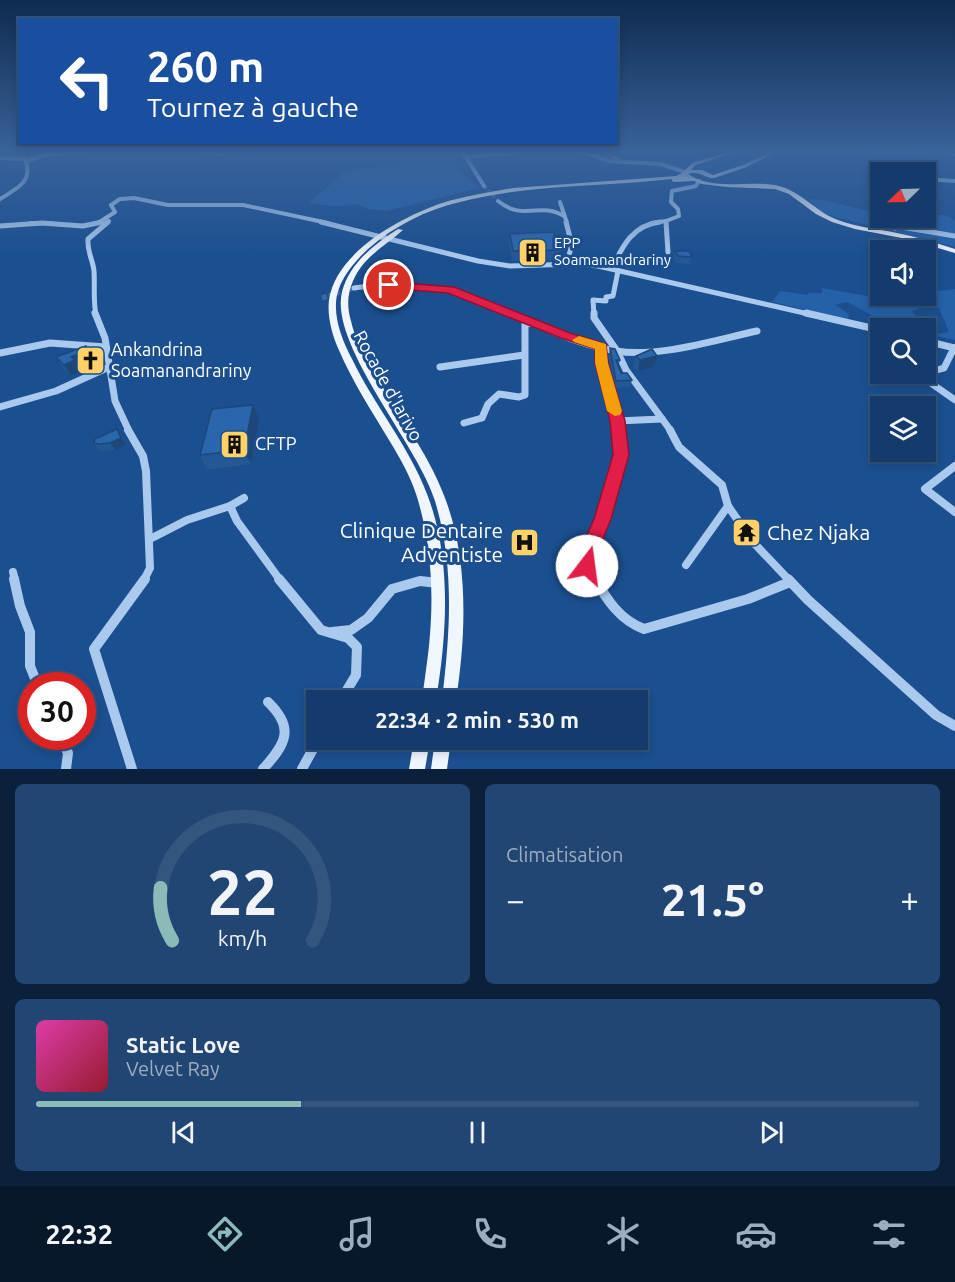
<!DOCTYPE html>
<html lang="fr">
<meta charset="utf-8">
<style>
:root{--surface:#143b6b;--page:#214673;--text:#f1f3f6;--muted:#9dadc1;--line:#33557e;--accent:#8bbbb9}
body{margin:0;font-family:Ubuntu,sans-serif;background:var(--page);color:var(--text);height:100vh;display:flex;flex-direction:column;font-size:22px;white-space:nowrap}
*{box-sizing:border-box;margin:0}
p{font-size:20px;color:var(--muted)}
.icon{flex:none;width:33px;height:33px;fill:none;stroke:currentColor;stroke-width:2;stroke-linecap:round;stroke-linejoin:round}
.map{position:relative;height:769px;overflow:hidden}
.side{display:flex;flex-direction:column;gap:15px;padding:15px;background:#0b203b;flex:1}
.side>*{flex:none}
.banner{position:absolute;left:18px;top:18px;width:600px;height:126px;border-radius:0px;box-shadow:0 3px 9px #0003,0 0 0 2px var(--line);background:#1a4fa0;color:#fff;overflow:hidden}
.needle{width:39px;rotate:247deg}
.fabs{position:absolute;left:870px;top:162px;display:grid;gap:12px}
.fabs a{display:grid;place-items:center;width:66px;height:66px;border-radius:0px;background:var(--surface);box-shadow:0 3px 9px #0003,0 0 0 2px var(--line);font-size:30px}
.speed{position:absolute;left:18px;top:672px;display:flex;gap:12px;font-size:30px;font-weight:700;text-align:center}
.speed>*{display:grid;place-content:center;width:78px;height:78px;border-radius:50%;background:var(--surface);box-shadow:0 3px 9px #0003,0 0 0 2px var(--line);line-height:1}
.speed .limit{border:9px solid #d22;background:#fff;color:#111}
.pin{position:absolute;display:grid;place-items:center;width:51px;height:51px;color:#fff;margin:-26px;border:3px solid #fff;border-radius:50%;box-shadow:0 2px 6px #0007}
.me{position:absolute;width:66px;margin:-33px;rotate:15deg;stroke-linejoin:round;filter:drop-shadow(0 0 4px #0008)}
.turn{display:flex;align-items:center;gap:21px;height:126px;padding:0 30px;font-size:27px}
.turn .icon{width:78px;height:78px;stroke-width:2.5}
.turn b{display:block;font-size:42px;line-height:51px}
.big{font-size:45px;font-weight:600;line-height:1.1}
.side .tile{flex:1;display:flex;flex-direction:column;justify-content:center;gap:9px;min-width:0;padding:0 21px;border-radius:9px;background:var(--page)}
.side .dial{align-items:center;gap:0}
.dial svg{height:156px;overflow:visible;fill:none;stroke:var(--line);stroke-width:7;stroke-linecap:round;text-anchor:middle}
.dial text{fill:var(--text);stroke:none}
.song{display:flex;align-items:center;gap:18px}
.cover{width:72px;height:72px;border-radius:9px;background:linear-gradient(135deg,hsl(320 70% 55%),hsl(350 70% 35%))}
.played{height:6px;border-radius:3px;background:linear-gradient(90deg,var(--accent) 30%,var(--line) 30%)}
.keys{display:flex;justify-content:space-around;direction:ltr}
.heat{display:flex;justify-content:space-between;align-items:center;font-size:33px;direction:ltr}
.side .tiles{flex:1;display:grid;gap:15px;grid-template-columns:1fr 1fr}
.tile:last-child{grid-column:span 2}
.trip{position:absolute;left:306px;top:690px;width:342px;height:60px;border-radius:0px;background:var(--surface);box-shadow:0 3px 9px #0003,0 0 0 2px var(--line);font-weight:600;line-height:60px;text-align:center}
.menu{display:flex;height:96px;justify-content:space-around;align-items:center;background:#08182b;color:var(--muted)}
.menu .icon{width:42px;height:42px}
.menu .current{color:var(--accent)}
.menu b{font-size:27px;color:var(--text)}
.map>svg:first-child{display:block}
.green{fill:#2461a8}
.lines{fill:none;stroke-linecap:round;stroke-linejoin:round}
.minor-tunnel-far1{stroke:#3d69a0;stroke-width:4;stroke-dasharray:4 2;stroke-linecap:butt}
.minor-tunnel{stroke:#3d69a0;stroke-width:5;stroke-dasharray:5 2;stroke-linecap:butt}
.minor-far4{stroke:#a9c9ee;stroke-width:4}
.minor-far3{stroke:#a9c9ee;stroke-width:5}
.minor-far2{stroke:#a9c9ee;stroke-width:7}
.minor-far1{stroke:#a9c9ee;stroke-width:8}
.minor{stroke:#a9c9ee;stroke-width:10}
.major{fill:#f0f6ff;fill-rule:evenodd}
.wall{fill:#245895}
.shaded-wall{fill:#1d4779}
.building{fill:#2a66ad;stroke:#1d4779;stroke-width:1.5}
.route{fill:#e11d48;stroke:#92132f;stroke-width:1.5}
.slow{fill:#f59e0b}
.labels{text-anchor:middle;stroke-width:6;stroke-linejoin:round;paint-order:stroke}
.far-poi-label{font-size:15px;fill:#fff;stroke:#1b4f8f;text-anchor:start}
.poi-label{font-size:18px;fill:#fff;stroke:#1b4f8f;text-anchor:start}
.street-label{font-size:18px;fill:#fff;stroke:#1b4f8f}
.near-poi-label{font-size:21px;fill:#fff;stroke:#1b4f8f;text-anchor:end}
</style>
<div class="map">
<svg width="955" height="769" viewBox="0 0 955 769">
<rect width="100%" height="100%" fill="#1b4f8f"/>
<g class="green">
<path d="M437,162L459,165V171L480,188L386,211L369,209L357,204L336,207L309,203L347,170Z"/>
<path d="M808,199C833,199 855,211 880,212V218H926V214L945,215L955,220V247L835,217L821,211Z"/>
<path d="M873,283L880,284V296H926V288L939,291L955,289V340L931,335L949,332L939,308L925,306L912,311L920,322V328L877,323L875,317L847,302L835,305L849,314L848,319L772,302L780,291L808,295V293H822V288L878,298Z"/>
</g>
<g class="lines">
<path class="minor-tunnel-far1" d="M484,186L498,201"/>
<path class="minor-tunnel" d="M322,298L354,288"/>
<g class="minor-far4">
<path d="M205,151L221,154"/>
<path d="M462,151L484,186"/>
<path d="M581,151L609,161L661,164L685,172"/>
<path d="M605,151L618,160"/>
<path d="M946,151L955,154"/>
<path d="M43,155L89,151"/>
<path d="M465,157L513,153"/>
<path d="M0,158L25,159C34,182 17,188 0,199"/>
<path d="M27,161L47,154"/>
<path d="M871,167L894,172"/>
<path d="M926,179L955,181"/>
<path d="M498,201C524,222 540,201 564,216"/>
<path d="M560,202L567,223"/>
<path d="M31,223H51"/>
<path d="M98,223L115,212L111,205L120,199L134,198L168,205H243L328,223"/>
<path d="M106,223L109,221"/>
<path d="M652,223L666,221"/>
<path d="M666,223V221L679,216L678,209L671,202L672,191L696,186L699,181"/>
</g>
<g class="minor-far3">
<path d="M321,222L478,261L510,266L576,264L598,266L813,315"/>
<path d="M666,222L668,252"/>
<path d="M0,226L42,223L83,226L102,222"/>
<path d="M894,228L901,227L955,236"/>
<path d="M566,265L572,245L566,222"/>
<path d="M612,268C623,245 633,225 660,222"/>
<path d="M354,288L377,285L450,290L512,315"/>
<path d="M96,315C93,301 95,286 94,271C93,260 87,252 88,239L108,222"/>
<path d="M594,315L593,300L606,301V297L613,296L618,271"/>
</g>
<g class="minor-far2">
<path d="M95,313L105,338L115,401L129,431"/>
<path d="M508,313C543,327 579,345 616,351C659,358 715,340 757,331"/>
<path d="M594,313V318L617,351L626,370L671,431"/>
<path d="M806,313L880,330"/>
<path d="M926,341L955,348"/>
<path d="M602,346L606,376L619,431"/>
<path d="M0,353L50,343L106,347"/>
<path d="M440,367L524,355"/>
<path d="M926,373L944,368L954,348"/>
<path d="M925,374V379L955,400"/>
<path d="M0,407L56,391L109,367"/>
<path d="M617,421L662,419"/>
<path d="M464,423L482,418L488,404L499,394L519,397L525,395V324L533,323"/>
</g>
<g class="minor-far1">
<path d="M128,430L143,456L146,471L150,568L144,580"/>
<path d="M670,430L679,447L722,485L728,506L753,542L789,580"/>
<path d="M955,466L925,489L955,512"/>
<path d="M230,506L237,521L280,580"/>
<path d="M150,539L187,520L230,506L244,498"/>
<path d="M686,565L728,506"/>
<path d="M13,572L15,580"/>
<path d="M596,580C593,575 588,569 587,564C585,549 597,534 602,520C614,493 624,460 619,430"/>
</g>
<g class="minor">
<path d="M14,579L20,606L30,632V666L38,686"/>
<path d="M279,579L321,630L348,638L357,647L356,675L341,700"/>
<path d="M595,579C607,600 620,620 644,629L748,599L790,582"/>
<path d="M788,579L808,600L936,715L955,726"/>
<path d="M332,632L351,630L368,618L392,589L420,581L438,583"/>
<path d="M60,736L68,753L66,769"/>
<path d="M132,769L94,649L145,579"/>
<path d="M263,769C286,744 295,728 268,702"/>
<path d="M302,769L318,740"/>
</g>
<g class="major">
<path d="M733,151H739L696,165L691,170H702L713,175L743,165L773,151H778L747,167L714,178C703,178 701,170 688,174C714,192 750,179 779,186C802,192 816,212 838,220C857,227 878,229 897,233C917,237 936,243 955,249V253L907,239L855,229L832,222L816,214L789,194L775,189L727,187L702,184L694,181L674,182L672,181V179C601,187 529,184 460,202C426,210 394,226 368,249C353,263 337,282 336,303C335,322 343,342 352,359C374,405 409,446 427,494C452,558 447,634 436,700H422C424,683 427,664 429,646C434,596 432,546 417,497C411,477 400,458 389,440C371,410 352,381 338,348C332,334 327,316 329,300C336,252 401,217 442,203C465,196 489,192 513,188L676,176L682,173L692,163Z"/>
<path d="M398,229L403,230C385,246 363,257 353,281C347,294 347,308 351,321C354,336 362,350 369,363C393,409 427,449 445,498C469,561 466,635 456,700H442C450,633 455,567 435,501C419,446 329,345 342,292C349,264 374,244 398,229Z"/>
<path d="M414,740H430L425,769H409Z"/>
<path d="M435,740H451L447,769H431Z"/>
</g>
</g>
<g class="wall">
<path d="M510,234L561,250L560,260L512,261L509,244Z"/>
<path d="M675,251L692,257L690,264L676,263L673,257Z"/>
<path d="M86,346L94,361L79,367L82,371L71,376L63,368L56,357Z"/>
<path d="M610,348L620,360L618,367L621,373L632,380L630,387L615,388L609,355Z"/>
<path d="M636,356H657L654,367L638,371L633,367Z"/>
<path d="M259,419L251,464L207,470L200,455Z"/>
<path d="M122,436L126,445L115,450L104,451L99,450L94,443Z"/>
</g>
<g class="shaded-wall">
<path d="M86,346L94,361L79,367L82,371L71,376L64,365L71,357Z"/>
<path d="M657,356L654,367L638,371L640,360Z"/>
<path d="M253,405L259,419L251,464L244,450Z"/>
<path d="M117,429L126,445L115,450L110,443Z"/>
</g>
<g class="building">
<path d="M553,232L561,250L513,251L510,234Z"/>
<path d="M675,251H689L692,257L678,256Z"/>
<path d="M86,346L88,350L71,357L75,360L64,365L56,357Z"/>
<path d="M610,348L615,349L620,360H616L621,373H627L632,380L616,381Z"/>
<path d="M652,349L657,356L640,360L636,356Z"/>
<path d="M253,405L244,450L200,455L212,409Z"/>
<path d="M117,429L121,438L110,443L99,444L94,443L95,439Z"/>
</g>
<linearGradient id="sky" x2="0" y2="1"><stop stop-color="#0f2b4f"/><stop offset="0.59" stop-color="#39639b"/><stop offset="1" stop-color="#39639b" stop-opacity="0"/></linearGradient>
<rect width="955" height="258" fill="url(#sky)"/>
<path class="route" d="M389,282L454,287L570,333L606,344L608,363L625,421L629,455L611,519L595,558L596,566L594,572L587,575L580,572L577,558L594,519L613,455L610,421L595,363V349L561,338L448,293L386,288L384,285Z"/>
<path class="slow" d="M579,336L606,344L608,363L622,411L620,415L615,416L607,411L595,363V349L574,342L572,340Z"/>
<defs>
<symbol id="building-square" viewBox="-11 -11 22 22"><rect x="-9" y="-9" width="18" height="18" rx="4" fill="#ffd166" stroke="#1b4f8f"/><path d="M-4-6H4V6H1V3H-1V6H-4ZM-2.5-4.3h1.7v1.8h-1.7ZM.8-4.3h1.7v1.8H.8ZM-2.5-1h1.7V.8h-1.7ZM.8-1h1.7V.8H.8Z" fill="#111"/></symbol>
<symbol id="church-square" viewBox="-11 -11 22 22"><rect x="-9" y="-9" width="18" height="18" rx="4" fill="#ffd166" stroke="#1b4f8f"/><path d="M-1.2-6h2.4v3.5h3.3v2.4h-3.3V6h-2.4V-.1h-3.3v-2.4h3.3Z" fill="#111"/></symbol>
<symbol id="temple-square" viewBox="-11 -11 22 22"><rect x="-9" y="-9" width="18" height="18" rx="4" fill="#ffd166" stroke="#1b4f8f"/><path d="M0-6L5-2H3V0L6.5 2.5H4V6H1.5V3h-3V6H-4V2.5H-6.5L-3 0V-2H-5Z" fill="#111"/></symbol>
<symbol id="hospital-square" viewBox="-11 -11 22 22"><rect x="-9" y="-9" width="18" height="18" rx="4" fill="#ffd166" stroke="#1b4f8f"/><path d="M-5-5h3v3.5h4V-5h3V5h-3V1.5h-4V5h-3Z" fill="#111"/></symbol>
</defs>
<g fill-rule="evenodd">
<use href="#building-square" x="516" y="236" width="33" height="33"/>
<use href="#church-square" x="74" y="344" width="33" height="33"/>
<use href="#building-square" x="218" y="428" width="33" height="33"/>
<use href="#temple-square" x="730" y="516" width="33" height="33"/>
<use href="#hospital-square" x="508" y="526" width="33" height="33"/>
</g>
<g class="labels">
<g class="far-poi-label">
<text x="554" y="248">EPP<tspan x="554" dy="17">Soamanandrariny</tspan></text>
</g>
<g class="poi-label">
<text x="111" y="356">Ankandrina<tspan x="111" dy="21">Soamanandrariny</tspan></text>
<text x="255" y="450">CFTP</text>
</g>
<g class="street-label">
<text transform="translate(388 386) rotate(61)" y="6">Rocade d'Iarivo</text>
</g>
<g class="near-poi-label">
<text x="503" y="538">Clinique Dentaire<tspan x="503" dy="24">Adventiste</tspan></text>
<text x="767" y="540" text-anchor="start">Chez Njaka</text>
</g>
</g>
</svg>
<div class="fabs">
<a><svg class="needle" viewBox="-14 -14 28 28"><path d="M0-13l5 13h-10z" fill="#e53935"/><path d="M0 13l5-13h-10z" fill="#9dadc1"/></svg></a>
<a><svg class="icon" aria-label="sound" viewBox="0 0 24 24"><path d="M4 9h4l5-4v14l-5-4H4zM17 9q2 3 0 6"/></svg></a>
<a><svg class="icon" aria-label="search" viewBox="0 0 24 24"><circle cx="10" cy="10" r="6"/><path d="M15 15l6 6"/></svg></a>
<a><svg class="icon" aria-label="layers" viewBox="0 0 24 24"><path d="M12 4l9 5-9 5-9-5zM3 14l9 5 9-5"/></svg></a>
</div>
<div class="speed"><div class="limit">30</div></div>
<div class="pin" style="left:389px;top:285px;background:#d93025"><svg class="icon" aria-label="arrive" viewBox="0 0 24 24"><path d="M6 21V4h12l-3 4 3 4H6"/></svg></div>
<svg class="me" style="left:587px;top:566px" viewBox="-20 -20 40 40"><circle r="19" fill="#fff"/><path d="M0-13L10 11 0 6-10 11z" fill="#e11d48"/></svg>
<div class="trip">22:34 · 2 min · 530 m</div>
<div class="banner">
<div class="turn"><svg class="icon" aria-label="left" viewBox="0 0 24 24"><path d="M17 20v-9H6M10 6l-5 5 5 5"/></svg><div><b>260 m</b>Tournez à gauche</div></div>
</div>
</div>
<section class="side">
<div class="tiles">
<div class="tile dial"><svg viewBox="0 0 100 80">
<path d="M14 69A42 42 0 1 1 86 69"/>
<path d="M14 69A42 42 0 0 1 8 42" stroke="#8bbbb9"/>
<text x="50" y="56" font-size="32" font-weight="700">22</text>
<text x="50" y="72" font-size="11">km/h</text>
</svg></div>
<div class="tile"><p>Climatisation</p>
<div class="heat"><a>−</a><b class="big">21.5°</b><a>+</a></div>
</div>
<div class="tile">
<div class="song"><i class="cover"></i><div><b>Static Love</b><p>Velvet Ray</p></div></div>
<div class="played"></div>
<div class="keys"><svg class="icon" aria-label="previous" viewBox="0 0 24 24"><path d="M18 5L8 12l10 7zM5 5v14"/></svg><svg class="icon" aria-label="pause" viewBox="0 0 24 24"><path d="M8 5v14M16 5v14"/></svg><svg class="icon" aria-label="next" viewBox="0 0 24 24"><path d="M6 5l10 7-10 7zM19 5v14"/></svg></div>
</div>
</div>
</section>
<nav class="menu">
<b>22:32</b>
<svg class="icon current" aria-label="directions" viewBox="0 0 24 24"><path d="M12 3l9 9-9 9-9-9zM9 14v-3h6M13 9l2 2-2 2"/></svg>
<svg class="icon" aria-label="music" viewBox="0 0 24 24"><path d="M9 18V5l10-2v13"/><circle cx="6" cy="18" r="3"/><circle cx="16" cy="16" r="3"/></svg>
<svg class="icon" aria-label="phone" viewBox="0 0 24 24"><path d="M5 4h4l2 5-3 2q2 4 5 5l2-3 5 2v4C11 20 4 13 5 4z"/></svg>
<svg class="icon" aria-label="climate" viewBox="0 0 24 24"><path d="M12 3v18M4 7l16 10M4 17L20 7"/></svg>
<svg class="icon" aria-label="car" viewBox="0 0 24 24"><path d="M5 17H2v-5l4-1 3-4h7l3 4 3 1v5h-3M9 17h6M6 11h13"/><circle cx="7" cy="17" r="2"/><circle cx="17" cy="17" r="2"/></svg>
<svg class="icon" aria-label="filters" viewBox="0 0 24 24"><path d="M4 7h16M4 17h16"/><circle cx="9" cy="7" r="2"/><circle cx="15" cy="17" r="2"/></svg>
</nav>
